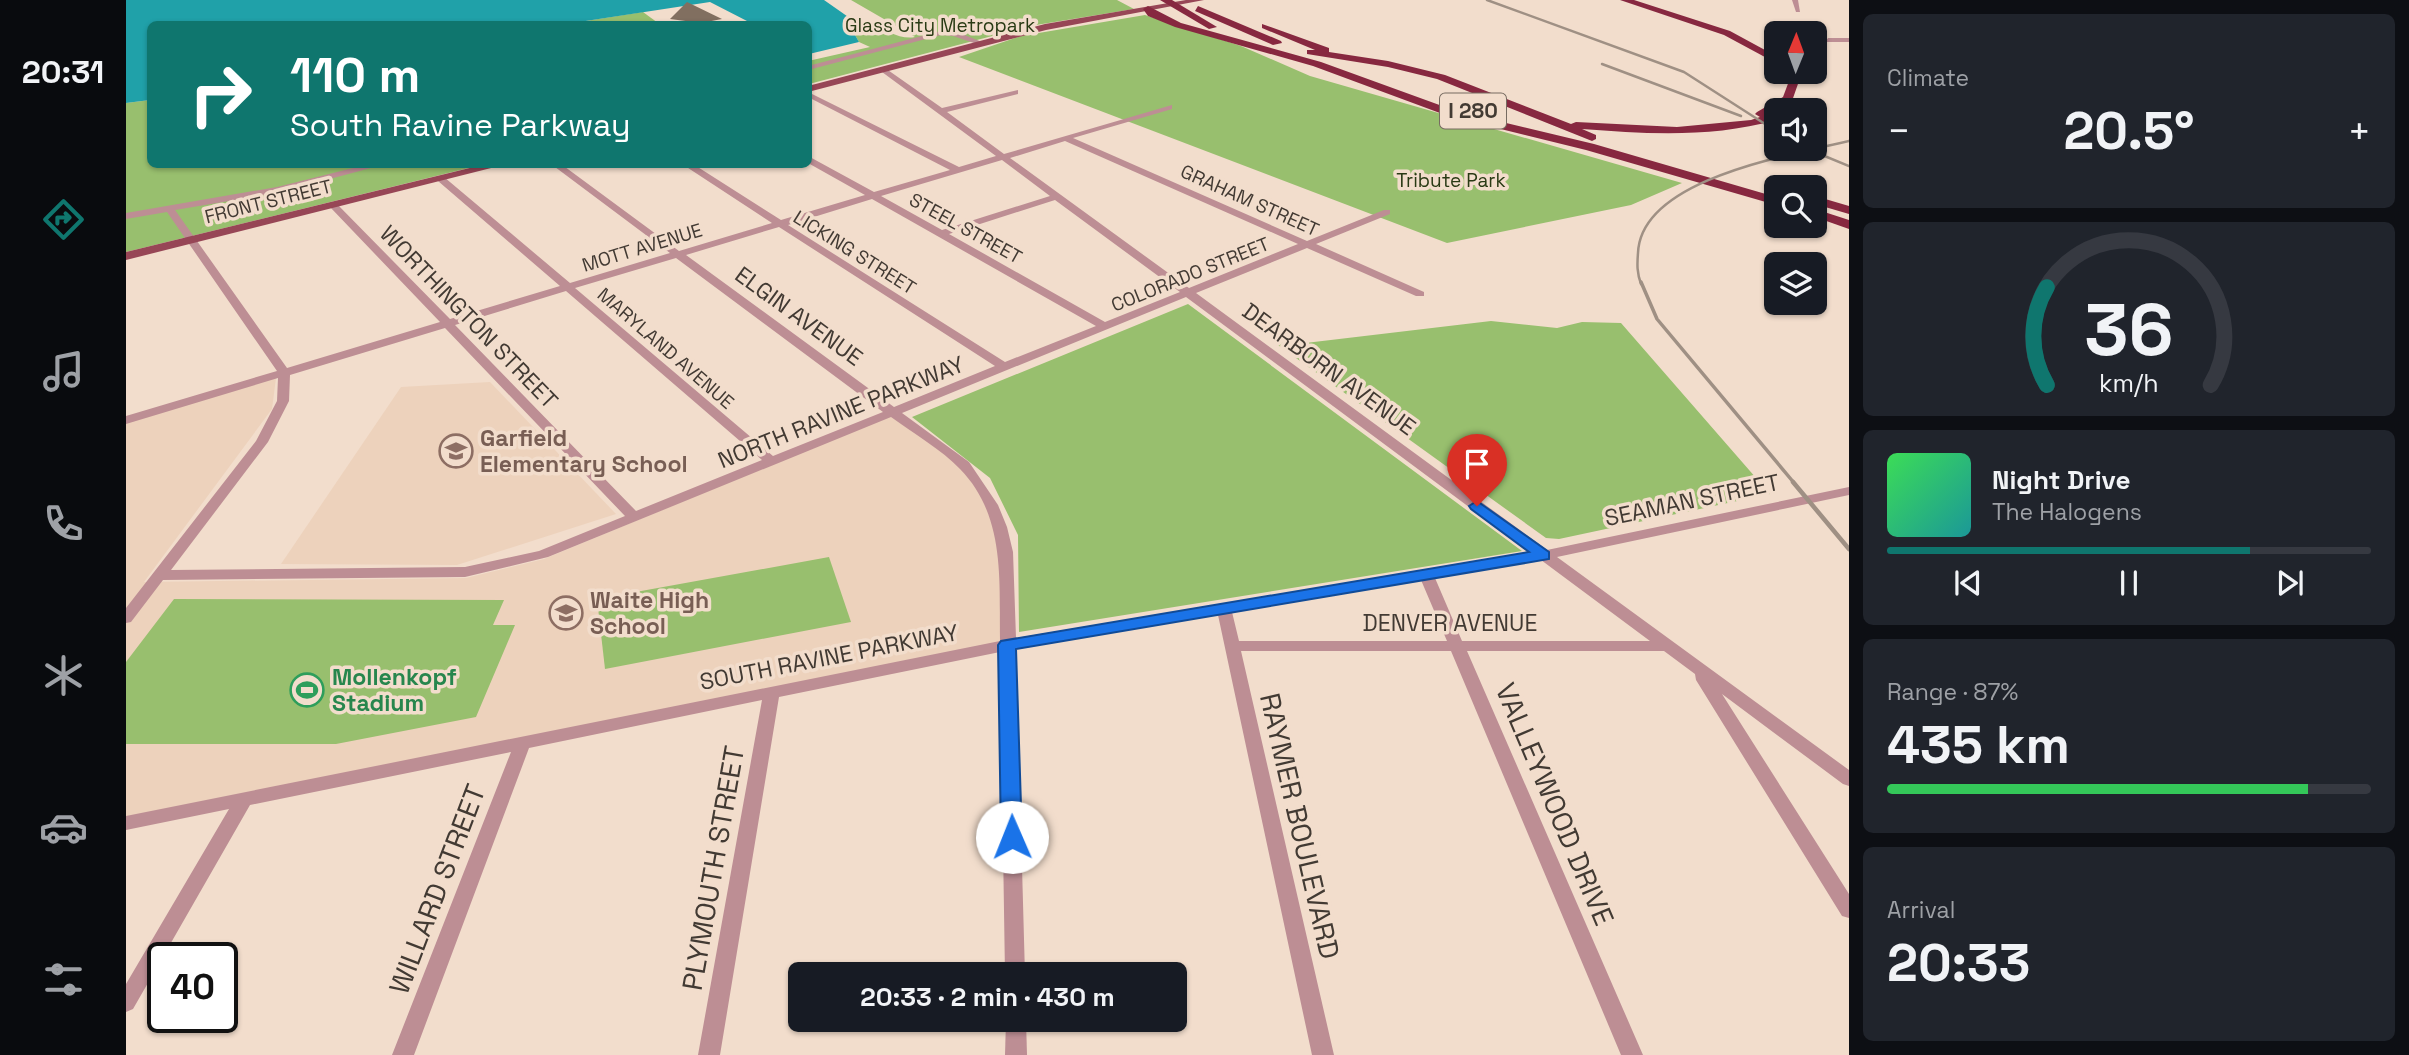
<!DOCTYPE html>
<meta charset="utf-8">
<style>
:root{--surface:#171b24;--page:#20242c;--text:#f1f3f6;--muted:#9ea1a6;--line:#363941;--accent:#0f766e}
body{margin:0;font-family:"Space Grotesk",sans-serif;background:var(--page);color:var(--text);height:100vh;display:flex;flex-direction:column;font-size:26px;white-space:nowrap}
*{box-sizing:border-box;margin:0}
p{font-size:23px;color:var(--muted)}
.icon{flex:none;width:38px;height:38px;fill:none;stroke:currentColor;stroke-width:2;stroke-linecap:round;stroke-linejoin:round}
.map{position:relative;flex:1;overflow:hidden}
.sheet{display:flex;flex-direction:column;gap:14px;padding:14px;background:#0d0f14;width:560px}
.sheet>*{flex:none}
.hud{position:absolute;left:21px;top:21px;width:665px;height:147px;border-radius:10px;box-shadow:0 2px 5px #0004;background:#0f766e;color:#fff;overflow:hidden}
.needle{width:46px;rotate:1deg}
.buttons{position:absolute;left:1638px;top:21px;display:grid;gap:14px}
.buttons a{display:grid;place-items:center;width:63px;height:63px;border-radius:10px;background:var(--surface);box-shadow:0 2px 5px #0004;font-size:35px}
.speed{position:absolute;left:21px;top:942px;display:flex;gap:14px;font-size:35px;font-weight:700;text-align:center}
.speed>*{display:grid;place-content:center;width:91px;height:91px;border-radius:50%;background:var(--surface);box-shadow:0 2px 5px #0004;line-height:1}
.speed .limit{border:4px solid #111;border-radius:10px;background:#fff;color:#111}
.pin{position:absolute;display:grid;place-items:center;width:60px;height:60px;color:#fff;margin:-72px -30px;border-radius:50% 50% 50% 0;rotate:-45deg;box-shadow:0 0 7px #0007}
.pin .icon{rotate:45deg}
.me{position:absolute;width:77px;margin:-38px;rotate:359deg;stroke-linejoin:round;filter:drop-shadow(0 0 5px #0008)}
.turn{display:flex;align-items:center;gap:24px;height:147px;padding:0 28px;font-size:32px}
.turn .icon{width:91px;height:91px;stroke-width:2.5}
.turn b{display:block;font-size:49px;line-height:60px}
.big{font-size:52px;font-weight:700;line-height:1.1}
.sheet .widget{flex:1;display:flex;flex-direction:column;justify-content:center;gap:10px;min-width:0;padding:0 24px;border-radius:10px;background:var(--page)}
.sheet .dial{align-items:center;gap:0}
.dial svg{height:182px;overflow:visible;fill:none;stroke:var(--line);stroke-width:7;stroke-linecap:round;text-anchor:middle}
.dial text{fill:var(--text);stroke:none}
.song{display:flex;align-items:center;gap:21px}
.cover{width:84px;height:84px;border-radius:10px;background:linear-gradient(135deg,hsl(130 70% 55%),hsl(180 70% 35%))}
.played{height:7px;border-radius:4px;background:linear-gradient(90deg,var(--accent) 75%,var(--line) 75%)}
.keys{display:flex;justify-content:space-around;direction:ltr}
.heat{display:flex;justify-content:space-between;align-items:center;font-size:38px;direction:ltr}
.charge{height:10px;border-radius:5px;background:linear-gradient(90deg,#34c759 87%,var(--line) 0)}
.trip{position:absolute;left:662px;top:962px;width:399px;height:70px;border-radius:10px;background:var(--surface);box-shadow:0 2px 5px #0004;font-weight:700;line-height:70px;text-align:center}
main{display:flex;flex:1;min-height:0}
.tab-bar{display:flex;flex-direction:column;width:126px;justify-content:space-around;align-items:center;background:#090b0e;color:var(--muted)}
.tab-bar .icon{width:49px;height:49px}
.tab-bar .active{color:var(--accent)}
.tab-bar b{font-size:32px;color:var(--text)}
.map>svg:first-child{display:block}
.built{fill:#edd2bc}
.green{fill:#98bf6e}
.water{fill:#20a1a9}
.building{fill:#816f60}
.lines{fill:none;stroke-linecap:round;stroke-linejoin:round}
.minor{fill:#bd8e94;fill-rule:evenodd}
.major{fill:#974656;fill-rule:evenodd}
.highway{fill:#872840;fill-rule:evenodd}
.rail-far2{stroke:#9f9084;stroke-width:2.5}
.rail-far1{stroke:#9f9084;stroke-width:3.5}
.rail{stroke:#9f9084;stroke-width:4.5}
.route{fill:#1a73e8;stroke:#114b97;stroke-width:2}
.labels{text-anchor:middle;stroke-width:7;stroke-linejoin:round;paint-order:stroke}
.far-park-label{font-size:19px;fill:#293a14;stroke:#f2ddcc}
.far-street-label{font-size:19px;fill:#423a33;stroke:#f2ddcc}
.shield{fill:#f2ddcc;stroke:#776b61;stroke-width:2}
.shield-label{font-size:21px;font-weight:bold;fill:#423a33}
.street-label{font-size:23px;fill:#423a33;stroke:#f2ddcc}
.education-label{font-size:23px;font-weight:bold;fill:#785e54;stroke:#f2ddcc;text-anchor:start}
.leisure-label{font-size:23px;font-weight:bold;fill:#27864d;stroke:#f2ddcc;text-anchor:start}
.near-street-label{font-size:28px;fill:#423a33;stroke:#f2ddcc}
</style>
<main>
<nav class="tab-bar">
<b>20:31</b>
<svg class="icon active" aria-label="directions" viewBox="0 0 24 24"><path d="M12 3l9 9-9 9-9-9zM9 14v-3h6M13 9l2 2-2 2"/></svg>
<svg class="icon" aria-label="music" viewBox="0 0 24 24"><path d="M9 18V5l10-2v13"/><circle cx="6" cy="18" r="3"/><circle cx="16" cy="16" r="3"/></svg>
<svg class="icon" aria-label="phone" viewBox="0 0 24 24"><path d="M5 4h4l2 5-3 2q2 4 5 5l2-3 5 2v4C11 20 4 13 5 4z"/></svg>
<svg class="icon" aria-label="climate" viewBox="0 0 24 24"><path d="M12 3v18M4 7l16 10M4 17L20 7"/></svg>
<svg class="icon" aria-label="car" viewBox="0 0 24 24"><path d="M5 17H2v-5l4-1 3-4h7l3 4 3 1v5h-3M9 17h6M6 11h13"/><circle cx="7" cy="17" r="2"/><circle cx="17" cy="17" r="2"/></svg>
<svg class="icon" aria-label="filters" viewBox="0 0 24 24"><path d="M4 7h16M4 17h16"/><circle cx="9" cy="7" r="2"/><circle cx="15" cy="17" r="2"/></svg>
</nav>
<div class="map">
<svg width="1723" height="1055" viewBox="0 0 1723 1055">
<rect width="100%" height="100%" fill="#f2ddcc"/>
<g class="built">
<path d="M150,378L146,409L18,582L340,578L418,559L770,413L838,465L868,507L881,645L0,823V423Z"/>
<path d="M364,382L490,514L331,565L155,564L275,387Z"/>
</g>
<g class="green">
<path d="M725,0H991L1008,9L904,26L683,84L682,61L744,47L733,42L729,35L738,31V28C756,24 772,41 789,37Z"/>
<path d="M517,12L532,23L440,24Z"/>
<path d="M1019,15L1115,46L1184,76L1556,183L1505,205L1321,243L833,57L895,36Z"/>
<path d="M24,100V164L355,165L0,252V103Z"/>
<path d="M1062,304L1396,551L893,632L892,535L864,478L786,417Z"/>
<path d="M1365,321L1431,328L1456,322L1495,323L1644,494L1433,539L1420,538L1145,340L1171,344Z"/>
<path d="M703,557L725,622L479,669L471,599Z"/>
<path d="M48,599L378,600L367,625H389L350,717L210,744H0V662Z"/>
</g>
<path class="water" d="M0,0H698L738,28V31L729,35L733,42L683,54L682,24H610L621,21L584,2L440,24H24V100L0,103Z"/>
<path class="building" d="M561,2L596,19L575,23L544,19Z"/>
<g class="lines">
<g class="minor">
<path d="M1666,0H1672L1674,12H1670Z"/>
<path d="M815,31L831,32L861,44L857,46L827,36L815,35L682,70V66Z"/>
<path d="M1702,38H1723V42H1699Z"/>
<path d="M759,68L816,108L892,90V94L821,112L878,154L1046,105V109L947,138L1181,241L1258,210H1264V214L1190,244L1298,292V296H1290L1181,248L1070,293L1421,550L1723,487V495L1431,557L1723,770V786L1717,784L1596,694L1723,894V918L1716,916L1570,680L1569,674L1538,651H1341L1517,1055H1495L1325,651H1115L1208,1055H1186L1092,615L890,649L899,975H879L874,652L653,697L594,1055H572L636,700L403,748L288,1055H266L385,752L124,805L7,1009L0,1012V984L103,809L0,830V816L874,641C873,581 880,516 834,469C816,450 787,433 765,417L422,557L339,577L37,580L5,622L0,623V608L130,441L151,401L152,378L0,424V416L151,371L41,212L0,219V213L151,187L243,164H260L151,193L49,210L161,368L314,322L204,207V203H210L324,319L434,286L312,181V177H318L444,283L544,253L425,164H435L553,251L646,223L556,164H567L655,220L739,195L682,163V156L748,192L824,170L682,97V92L833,167L870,156L756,72L755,70ZM939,141L1172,244L1063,288L884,158ZM876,160L924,196L816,230L755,196ZM746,199L970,326L879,362L662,225ZM929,200L1054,292L979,322L823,234ZM653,227L869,366L768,407L560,255ZM550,258L757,412L647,456L449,288ZM440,291L636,460L510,511L329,325ZM1060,297L1405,553L890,638L887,552L881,527L872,505L843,462L776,413ZM319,328L499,516L413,551L339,567L45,570L142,442L163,401L164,375ZM1415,560L1524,641H1336L1309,578ZM1295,580L1321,641H1113L1106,612Z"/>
<path d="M880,1020H900L901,1055H879Z"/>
</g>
<g class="major">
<path d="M1060,0H1078L920,30L682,92V86L919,24Z"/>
<path d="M360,164H381L0,260V252Z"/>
</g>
<g class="highway">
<path d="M1034,0H1046L1091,27L1083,29Z"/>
<path d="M1494,0H1508L1604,31L1650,56V63L1598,35Z"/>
<path d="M1022,6L1055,23L1195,62L1330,111L1468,144L1650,197V205L1460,150L1322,116L1187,66L1049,27L1022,16L1017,9Z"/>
<path d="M1072,6L1155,41L1156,43L1147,45L1069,11Z"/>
<path d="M1136,24L1203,48V52L1262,61L1319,75L1445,124L1450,122L1551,127L1625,120L1634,117L1629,114L1631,112L1657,97L1663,81L1658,72H1668L1673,81L1666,101L1642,115L1650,113V120C1586,138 1522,134 1456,129L1470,135V139L1466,141L1311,79L1262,67L1181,54V50H1189L1136,28Z"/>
<path d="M1689,196L1723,206V214L1689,204Z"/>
<path d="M1689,209L1723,220V229L1689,217Z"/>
</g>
<g class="rail-far2">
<path d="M1361,0L1558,72L1650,131"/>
<path d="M1476,64L1615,116"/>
<path d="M1684,150L1723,166"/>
<path d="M1515,284C1511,273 1511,265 1512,253C1515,178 1666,155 1723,141"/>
</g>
<path class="rail-far1" d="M1515,282L1531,319L1669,484"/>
<path class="rail" d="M1667,482L1723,549"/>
</g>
<path class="route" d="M1351,501L1423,552V559L890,649L896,837L893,843H878L875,837L872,645L875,641L1403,552L1345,509L1343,506Z"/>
<defs>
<symbol id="school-ring" viewBox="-11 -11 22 22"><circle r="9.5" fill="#f2ddcc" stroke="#8d6e63" stroke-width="1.5"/><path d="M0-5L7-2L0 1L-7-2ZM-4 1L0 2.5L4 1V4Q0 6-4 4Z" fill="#8d6e63"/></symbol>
<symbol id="stadium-ring" viewBox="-11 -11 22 22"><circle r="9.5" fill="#f2ddcc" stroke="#2e9e5b" stroke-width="1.5"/><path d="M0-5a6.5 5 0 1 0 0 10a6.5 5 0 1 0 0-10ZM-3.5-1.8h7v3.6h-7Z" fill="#2e9e5b"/></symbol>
</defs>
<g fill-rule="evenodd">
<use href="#school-ring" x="311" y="432" width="38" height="38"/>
<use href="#school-ring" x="421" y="594" width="38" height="38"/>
<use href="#stadium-ring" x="162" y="671" width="38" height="38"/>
</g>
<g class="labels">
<g class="far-park-label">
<text x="814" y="32">Glass City Metropark</text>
<text x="1325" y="187">Tribute Park</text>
</g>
<g class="far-street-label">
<text transform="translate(1124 200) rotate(24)" y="7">GRAHAM STREET</text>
<text transform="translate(142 201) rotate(-14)" y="7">FRONT STREET</text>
<text transform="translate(840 228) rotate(29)" y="7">STEEL STREET</text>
<text transform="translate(516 247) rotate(-17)" y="7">MOTT AVENUE</text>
<text transform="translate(729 252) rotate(32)" y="7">LICKING STREET</text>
<text transform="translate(1064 274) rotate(-22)" y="7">COLORADO STREET</text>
<text transform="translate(540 348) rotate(41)" y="7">MARYLAND AVENUE</text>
</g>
<rect class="shield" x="1314" y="93.5" width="66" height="35" rx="5"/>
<g class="shield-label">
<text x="1347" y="118">I 280</text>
</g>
<g class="street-label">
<text transform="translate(673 316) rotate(36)" y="8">ELGIN AVENUE</text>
<text transform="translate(343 317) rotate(46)" y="8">WORTHINGTON STREET</text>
<text transform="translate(1203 369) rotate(36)" y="8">DEARBORN AVENUE</text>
<text transform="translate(715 412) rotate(-22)" y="8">NORTH RAVINE PARKWAY</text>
<text transform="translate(1566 500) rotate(-12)" y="8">SEAMAN STREET</text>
<text x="1324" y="631">DENVER AVENUE</text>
<text transform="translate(703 657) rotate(-11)" y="8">SOUTH RAVINE PARKWAY</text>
</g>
<g class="education-label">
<text x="354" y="446">Garfield<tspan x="354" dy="26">Elementary School</tspan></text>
<text x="464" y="608">Waite High<tspan x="464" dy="26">School</tspan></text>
</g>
<g class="leisure-label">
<text x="206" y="685">Mollenkopf<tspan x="206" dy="26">Stadium</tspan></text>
</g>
<g class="near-street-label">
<text transform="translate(1429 804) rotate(67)" y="10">VALLEYWOOD DRIVE</text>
<text transform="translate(1174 826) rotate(77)" y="10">RAYMER BOULEVARD</text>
<text transform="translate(587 868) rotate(-80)" y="10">PLYMOUTH STREET</text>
<text transform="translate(311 889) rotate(-69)" y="10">WILLARD STREET</text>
</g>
</g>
</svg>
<div class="buttons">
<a><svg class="needle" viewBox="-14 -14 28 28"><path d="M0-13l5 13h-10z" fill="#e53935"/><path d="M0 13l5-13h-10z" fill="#9ea1a6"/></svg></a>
<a><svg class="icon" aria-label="sound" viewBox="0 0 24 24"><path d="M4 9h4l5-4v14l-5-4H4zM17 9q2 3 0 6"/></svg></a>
<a><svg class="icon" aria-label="search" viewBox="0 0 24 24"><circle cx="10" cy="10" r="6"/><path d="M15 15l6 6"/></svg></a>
<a><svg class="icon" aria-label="layers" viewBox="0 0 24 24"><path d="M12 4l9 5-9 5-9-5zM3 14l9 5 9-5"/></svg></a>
</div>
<div class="speed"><div class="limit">40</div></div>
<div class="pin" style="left:1351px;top:506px;background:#d93025"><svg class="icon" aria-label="arrive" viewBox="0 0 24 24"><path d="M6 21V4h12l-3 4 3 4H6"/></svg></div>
<svg class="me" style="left:886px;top:837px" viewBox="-20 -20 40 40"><circle r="19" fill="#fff"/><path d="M0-13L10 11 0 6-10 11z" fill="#1a73e8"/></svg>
<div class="trip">20:33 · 2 min · 430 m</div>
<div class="hud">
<div class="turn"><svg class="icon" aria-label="right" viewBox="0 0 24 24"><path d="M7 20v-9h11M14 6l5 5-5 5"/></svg><div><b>110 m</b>South Ravine Parkway</div></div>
</div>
</div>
<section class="sheet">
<div class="widget"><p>Climate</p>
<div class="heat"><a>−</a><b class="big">20.5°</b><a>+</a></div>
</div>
<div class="widget dial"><svg viewBox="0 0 100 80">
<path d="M14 69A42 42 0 1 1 86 69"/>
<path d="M14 69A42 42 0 0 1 14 26" stroke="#0f766e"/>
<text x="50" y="56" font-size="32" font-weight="700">36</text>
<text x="50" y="72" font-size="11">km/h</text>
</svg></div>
<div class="widget">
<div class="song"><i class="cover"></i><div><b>Night Drive</b><p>The Halogens</p></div></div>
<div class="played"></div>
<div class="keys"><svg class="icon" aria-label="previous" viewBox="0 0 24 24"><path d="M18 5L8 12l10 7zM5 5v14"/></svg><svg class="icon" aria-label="pause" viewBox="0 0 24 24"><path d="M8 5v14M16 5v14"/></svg><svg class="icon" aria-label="next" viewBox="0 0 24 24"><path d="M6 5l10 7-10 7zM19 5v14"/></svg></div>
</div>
<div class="widget"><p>Range · 87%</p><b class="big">435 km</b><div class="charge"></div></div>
<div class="widget"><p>Arrival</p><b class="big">20:33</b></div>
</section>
</main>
